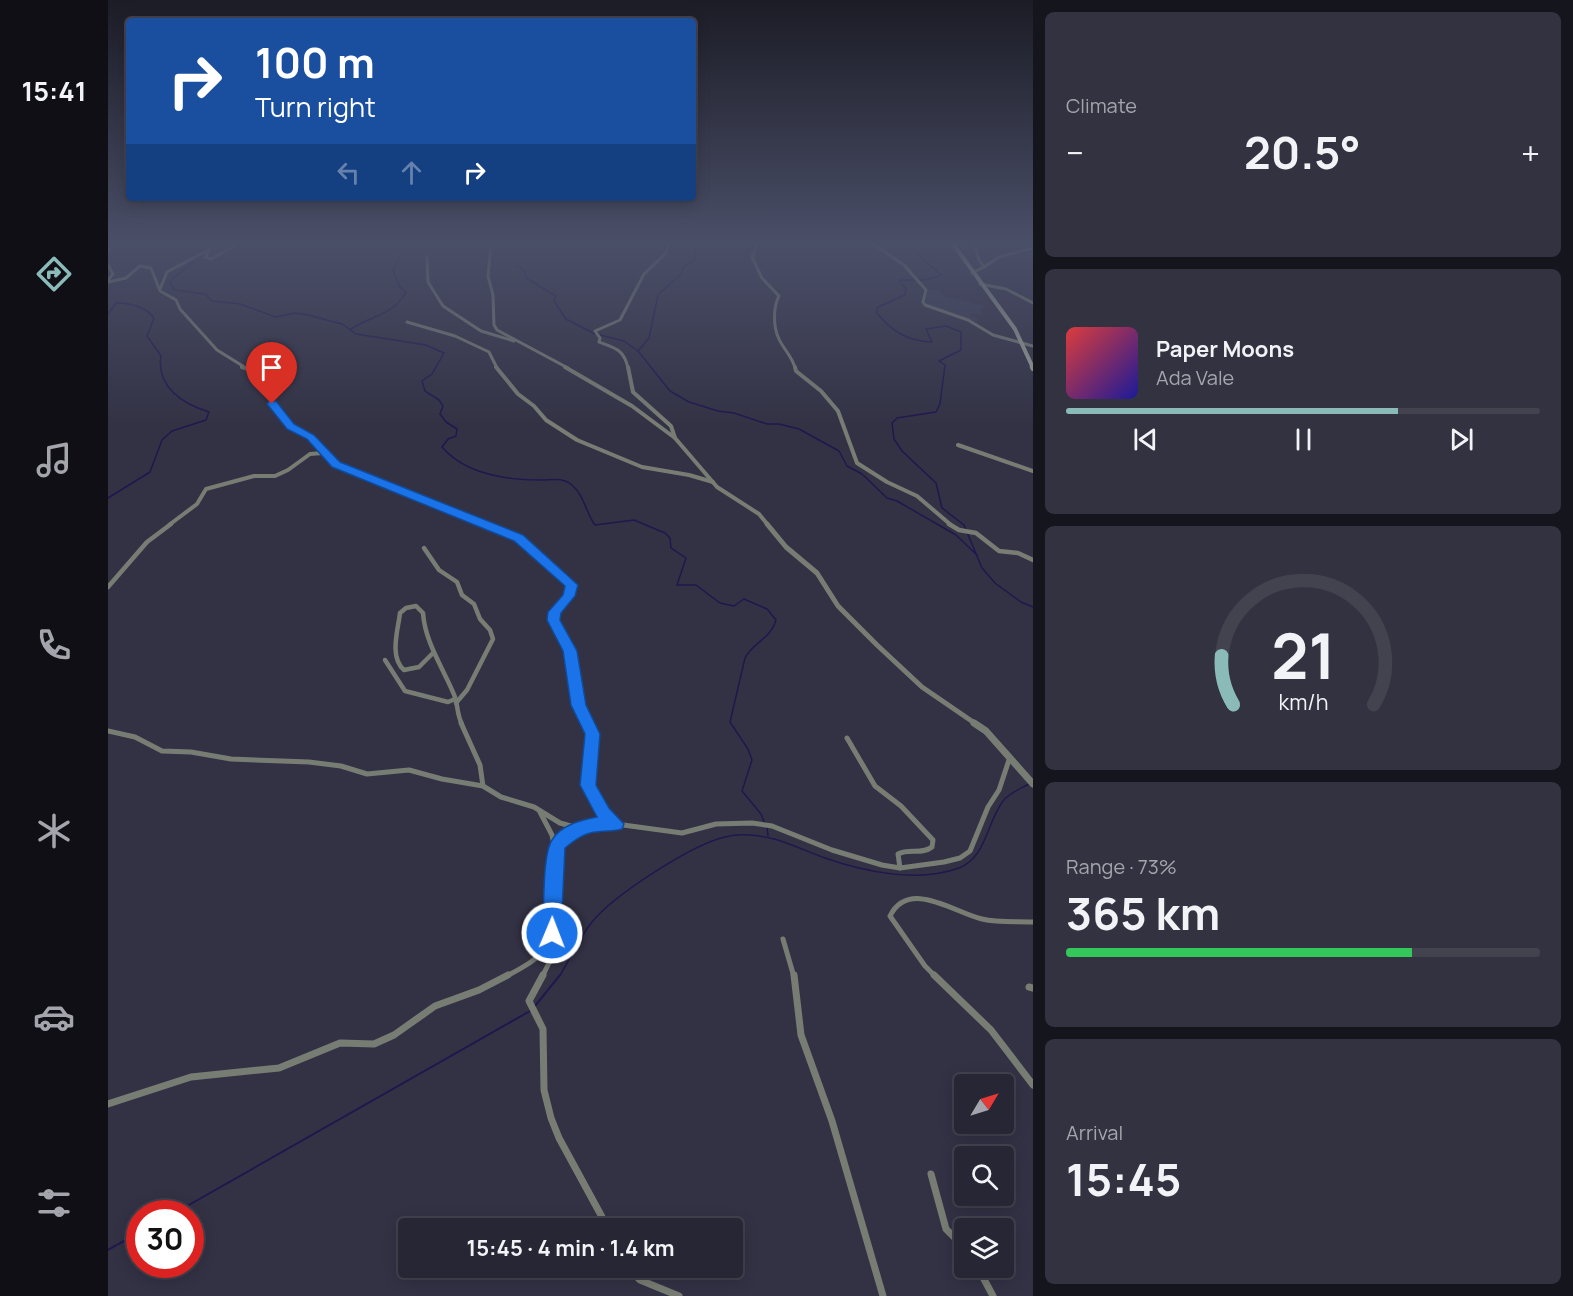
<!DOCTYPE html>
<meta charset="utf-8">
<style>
:root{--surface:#262634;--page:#323240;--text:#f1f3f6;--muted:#a4a5ac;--line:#42434f;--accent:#8bbbb9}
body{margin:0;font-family:Manrope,sans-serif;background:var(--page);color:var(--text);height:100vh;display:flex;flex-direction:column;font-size:22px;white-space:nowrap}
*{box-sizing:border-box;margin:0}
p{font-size:20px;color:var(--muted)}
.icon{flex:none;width:33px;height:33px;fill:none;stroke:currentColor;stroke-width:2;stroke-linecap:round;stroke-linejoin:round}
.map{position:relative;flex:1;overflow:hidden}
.side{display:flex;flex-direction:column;gap:12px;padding:12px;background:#15151d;width:540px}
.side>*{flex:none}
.guide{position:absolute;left:18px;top:18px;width:570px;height:183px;border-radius:6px;box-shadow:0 3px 15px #0003,0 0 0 2px var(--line);background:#1a4fa0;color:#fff;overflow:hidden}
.needle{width:39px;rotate:52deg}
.tools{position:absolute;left:846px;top:1074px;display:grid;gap:12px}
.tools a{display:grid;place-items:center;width:60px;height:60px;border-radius:6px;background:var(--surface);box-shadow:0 3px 15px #0003,0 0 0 2px var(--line);font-size:30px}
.speed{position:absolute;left:18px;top:1200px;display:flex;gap:12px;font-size:30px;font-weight:700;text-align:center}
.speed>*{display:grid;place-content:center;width:78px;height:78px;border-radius:50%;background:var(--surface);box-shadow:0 3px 15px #0003,0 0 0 2px var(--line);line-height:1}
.speed .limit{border:9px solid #d22;background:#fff;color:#111}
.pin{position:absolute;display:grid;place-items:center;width:51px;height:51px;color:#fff;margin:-62px -26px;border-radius:50% 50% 50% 0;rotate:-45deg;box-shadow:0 0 6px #0007}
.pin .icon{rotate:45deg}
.me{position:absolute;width:66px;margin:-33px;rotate:1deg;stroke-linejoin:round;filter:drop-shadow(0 0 4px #0008)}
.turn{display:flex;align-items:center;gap:21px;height:126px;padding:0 30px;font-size:27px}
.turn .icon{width:78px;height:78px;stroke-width:2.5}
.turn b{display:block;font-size:42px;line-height:51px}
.lanes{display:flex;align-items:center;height:57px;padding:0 30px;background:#0003;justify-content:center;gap:30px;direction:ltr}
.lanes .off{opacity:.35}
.big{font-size:45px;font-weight:700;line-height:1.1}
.side .widget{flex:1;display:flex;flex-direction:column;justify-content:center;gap:9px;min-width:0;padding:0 21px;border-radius:9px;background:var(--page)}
.side .dial{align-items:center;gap:0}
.dial svg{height:156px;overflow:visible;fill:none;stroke:var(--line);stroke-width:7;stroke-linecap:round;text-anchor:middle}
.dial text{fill:var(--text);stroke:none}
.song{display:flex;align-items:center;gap:18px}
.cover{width:72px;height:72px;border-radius:9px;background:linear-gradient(135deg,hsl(0 70% 55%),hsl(240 70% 35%))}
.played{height:6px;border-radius:3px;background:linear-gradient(90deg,var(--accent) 70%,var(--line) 70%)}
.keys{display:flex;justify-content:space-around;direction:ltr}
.heat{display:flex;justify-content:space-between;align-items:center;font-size:33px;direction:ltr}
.charge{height:9px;border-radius:4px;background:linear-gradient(90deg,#34c759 73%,var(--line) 0)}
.trip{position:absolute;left:290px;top:1218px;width:345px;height:60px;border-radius:6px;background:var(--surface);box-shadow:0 3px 15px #0003,0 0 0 2px var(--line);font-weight:700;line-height:60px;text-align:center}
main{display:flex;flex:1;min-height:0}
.tabs{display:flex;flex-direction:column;width:108px;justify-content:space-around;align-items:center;background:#0f0f15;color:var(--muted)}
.tabs .icon{width:42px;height:42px}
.tabs .on{color:var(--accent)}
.tabs b{font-size:27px;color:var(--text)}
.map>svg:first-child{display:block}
.built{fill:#3c3b54}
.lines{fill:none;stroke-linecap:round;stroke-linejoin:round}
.stream-far1{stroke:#20174d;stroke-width:1.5}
.stream{stroke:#20174d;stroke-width:2}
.minor-far4{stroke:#787d74;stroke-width:3}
.minor-far3{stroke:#787d74;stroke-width:4}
.minor-far2{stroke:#787d74;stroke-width:4.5}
.minor-far1{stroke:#787d74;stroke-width:5}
.minor{stroke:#787d74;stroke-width:7}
.tertiary-far3{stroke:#787d74;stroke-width:3}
.tertiary-far2{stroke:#787d74;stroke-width:4}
.tertiary-far1{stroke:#787d74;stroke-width:5}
.tertiary{stroke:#787d74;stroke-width:7}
.secondary-far1{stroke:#9ea597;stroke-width:4}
.secondary{stroke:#9ea597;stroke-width:4.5}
.route{fill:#1a73e8;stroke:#114b97;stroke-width:1.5}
</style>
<main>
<nav class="tabs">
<b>15:41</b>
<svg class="icon on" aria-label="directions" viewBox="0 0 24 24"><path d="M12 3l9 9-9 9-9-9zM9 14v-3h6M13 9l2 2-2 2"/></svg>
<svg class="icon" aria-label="music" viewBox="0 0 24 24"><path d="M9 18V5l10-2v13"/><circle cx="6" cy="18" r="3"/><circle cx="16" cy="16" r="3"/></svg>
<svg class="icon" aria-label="phone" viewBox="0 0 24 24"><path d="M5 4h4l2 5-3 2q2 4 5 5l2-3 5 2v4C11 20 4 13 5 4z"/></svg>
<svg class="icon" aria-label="climate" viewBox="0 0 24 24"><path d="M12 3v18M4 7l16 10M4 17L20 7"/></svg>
<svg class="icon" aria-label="car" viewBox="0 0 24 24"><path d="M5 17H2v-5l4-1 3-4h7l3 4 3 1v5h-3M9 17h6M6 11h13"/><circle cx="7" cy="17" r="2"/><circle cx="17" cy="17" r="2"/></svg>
<svg class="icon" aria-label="filters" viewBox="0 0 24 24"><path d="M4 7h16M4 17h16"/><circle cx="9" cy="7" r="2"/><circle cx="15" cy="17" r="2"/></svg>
</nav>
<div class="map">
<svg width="925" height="1296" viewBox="0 0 925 1296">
<rect width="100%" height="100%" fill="#333245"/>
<path class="built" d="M832,289L836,296L876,306L872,312L875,313L872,315L863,313L862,316L870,319L868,322L830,310L817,303L820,290Z"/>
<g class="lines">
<g class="stream-far1">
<path d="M89,244L94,252"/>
<path d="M588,244L587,260L575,267L574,273L550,295L541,338L530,351L562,391L581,402L610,411L626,413L659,424H671L691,429L731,451L739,466L754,474L779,498L789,501L848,535L869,555"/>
<path d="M799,244L833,275L817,280H791L798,289L797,295L770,307L768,312C783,331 799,341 824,342L818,329L838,326L853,332V350L831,361L837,365L832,404L828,412L789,418L784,423L786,439L794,451L828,483L834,508L856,525L874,568L887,583L913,602L925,607"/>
<path d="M93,256L64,279L62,284L67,290L97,294L104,301L132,304L168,317L187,313L200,315L234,324L248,334L318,345L336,353L324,374L314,381L317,391L331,400L335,406L332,414L338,422L349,429L348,436L340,439L334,447C357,474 398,480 433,480C445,480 454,477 464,485C476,495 478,513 487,525L526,520L557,533L562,538L563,548L578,558L569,585H588L612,603L626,606L636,599L659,609L668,620C663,639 645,642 637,658L622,722L640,749L644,760L634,791L653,814L657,824"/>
<path d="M410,266L417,272L418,278L448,296L446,301L458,319L487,334"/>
<path d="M0,314L8,303C23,303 37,306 46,318L39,336L53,356C48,387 75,404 101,412L98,420L64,431L54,440L42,472L0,498"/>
<path d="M243,329C262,316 286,315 298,292L292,287L285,271L293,253L285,244"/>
<path d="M492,335L516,341L530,351"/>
<path d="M659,828L660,836"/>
<path d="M451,977C462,959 471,938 484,922C506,895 583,845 617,837C633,833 650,835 666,839C684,844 700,852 717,858C757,872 810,883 851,868C878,858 879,822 895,801C901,793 912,789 921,784"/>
</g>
<g class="stream">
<path d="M427,1006L452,975"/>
<path d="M65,1214L422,1011"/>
<path d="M0,1250L32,1232"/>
</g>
<g class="minor-far4">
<path d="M649,244L644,257L654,278L671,296C665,307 665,327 671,339C676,350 684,356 687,368"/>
<path d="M765,244L796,265L818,290L815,302L817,305L860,320L885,335L925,346"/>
<path d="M0,245L2,247L0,251"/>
<path d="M319,257L320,282L335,306L373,331L406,341"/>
<path d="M0,265L5,274L0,280"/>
<path d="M876,267L891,257L925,248"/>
<path d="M864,273L876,267L871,260L867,244"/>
<path d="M0,282L18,278L32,266L43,268L52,291L68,300L72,309L109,350L138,368"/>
<path d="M872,284L898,289L925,303"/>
<path d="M52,289L59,272L102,249L97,257L103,259L129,244"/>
<path d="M299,322L347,336L381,352L389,368"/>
<path d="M520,368C516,350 508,348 491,342L492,338L487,331L512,320L536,274L557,254L561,244"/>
</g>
<g class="minor-far3">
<path d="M134,367C148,372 160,376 168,389L163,399L164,404L182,427L203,437L228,465L379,525"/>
<path d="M388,367L410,394L426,406L438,420L469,440L534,467L581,475L605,482"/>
<path d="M520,367L525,392L563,426L567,438"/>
<path d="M687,367L688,371L713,391L730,411L749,463L779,482L809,496L843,525"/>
<path d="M850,445L925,471"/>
<path d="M61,525L89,504L98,489L146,476H167L180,470L202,454L215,453"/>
</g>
<g class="minor-far2">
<path d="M375,524L411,538L461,582L464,588L448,611L446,620L463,654L470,705L480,724"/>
<path d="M841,524L851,530L868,533L891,551L910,553L925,560"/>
<path d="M316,548L331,570L349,582L354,595L366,604L372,619L382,630L385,639L359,690L348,703"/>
<path d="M0,587L39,542L63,524"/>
<path d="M326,652L311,667L296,670C281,657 290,630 292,613L298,608L308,606L315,613C317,643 336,669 347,697C350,706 349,715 354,724"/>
<path d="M277,660L297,691L340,702L347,699"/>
</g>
<g class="minor-far1">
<path d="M353,723L372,765L375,786"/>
<path d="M479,723C490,743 478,762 480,784C482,798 496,814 506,823"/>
<path d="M0,731L27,737L54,751L83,752L123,759L201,762L233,766L259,774L301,770L334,779L375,786L393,797L426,807L452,823L470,828"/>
<path d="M739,738L767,786L793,806L825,840L824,847C814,855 801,848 790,854L792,868"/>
<path d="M432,812L444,835L447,849"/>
<path d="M675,939L686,977"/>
<path d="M397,977C414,968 431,959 442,944"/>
<path d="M434,977L442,961L447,853L450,843L461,833L471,828L490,824H508L574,833L608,824L644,823L664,826L724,850L774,865L792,868L836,862L852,858L862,851L880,807L891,790L902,757"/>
<path d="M828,977L817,966L782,916C801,878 847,913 874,919C891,923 908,921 925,922"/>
</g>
<g class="minor">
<path d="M435,975L421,1001L435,1029L436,1090L443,1118L451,1138L500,1228"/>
<path d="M686,975L693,1035L724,1121L775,1296"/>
<path d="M826,975L883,1030L925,1085"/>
<path d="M921,987L925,988"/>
<path d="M0,1104L83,1077L171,1068L232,1043L266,1044L286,1035L327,1006L371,990L400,975"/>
<path d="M823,1174L838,1229L856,1247"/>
<path d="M520,1268L532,1280L571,1296"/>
<path d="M870,1268L885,1296"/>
</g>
<path class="tertiary-far3" d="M383,244L380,276L385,295L386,325L389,330L460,368"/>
<path class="tertiary-far2" d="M457,367L524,406L567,438L609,487L651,514L660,525"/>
<path class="tertiary-far1" d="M659,524L678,547L709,573L730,606L769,645L814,687L868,724"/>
<path class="tertiary" d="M866,723L878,731L925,784"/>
<path class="secondary-far1" d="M845,244L907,329L925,368"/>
<path class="secondary" d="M924,367L925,369"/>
</g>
<linearGradient id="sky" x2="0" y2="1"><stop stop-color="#1c1c26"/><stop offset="0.57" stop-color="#4a4f68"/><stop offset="1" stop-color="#4a4f68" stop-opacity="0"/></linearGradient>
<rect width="925" height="425" fill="url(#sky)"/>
<path class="route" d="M161,401H168L186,424L206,435L232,462L415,535L470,585L467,596L453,613L452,620L469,651L478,705L492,734L488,785L501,808L516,824L514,829C505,832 497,830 488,832C476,833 467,840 457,848L453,933L451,939L444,942L438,939L435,933C436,912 434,855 444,840C453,825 473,820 489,817L472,785L477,734L463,705L455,651L439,620L440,612L455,595L457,586L406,541L224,467L199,439L179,429L159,404Z"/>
</svg>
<div class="tools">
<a><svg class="needle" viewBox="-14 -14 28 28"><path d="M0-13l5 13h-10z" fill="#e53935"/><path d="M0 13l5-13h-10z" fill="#a4a5ac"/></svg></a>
<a><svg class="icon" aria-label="search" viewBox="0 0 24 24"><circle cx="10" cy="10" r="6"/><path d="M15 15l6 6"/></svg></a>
<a><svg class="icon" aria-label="layers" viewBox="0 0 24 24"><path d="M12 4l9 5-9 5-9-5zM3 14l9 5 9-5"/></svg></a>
</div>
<div class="speed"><div class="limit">30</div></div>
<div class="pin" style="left:164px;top:404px;background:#d93025"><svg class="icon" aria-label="arrive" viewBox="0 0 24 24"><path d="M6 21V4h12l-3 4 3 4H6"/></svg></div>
<svg class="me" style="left:444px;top:933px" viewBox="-20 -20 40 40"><circle r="17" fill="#1a73e8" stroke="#fff" stroke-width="3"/><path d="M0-11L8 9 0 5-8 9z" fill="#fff"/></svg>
<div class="trip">15:45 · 4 min · 1.4 km</div>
<div class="guide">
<div class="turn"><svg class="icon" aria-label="right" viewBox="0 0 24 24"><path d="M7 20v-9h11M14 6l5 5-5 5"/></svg><div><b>100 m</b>Turn right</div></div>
<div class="lanes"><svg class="icon off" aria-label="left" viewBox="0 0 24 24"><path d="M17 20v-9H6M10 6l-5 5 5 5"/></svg><svg class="icon off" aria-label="ahead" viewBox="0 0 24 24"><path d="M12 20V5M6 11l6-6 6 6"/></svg><svg class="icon" aria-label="right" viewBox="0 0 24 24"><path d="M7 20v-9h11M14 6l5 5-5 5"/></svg></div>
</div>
</div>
<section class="side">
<div class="widget"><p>Climate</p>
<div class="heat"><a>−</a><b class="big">20.5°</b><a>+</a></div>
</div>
<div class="widget">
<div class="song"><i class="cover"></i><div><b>Paper Moons</b><p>Ada Vale</p></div></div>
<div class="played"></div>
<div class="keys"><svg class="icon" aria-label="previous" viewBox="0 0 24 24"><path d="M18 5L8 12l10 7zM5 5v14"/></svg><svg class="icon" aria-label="pause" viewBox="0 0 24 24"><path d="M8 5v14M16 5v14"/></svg><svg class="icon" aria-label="next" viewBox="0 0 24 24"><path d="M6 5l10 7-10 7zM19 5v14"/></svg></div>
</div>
<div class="widget dial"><svg viewBox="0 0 100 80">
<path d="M14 69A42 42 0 1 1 86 69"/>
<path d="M14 69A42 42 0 0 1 8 44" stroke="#8bbbb9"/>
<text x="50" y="56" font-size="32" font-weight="700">21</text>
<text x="50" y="72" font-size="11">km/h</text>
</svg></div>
<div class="widget"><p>Range · 73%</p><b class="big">365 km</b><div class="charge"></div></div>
<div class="widget"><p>Arrival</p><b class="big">15:45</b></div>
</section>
</main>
